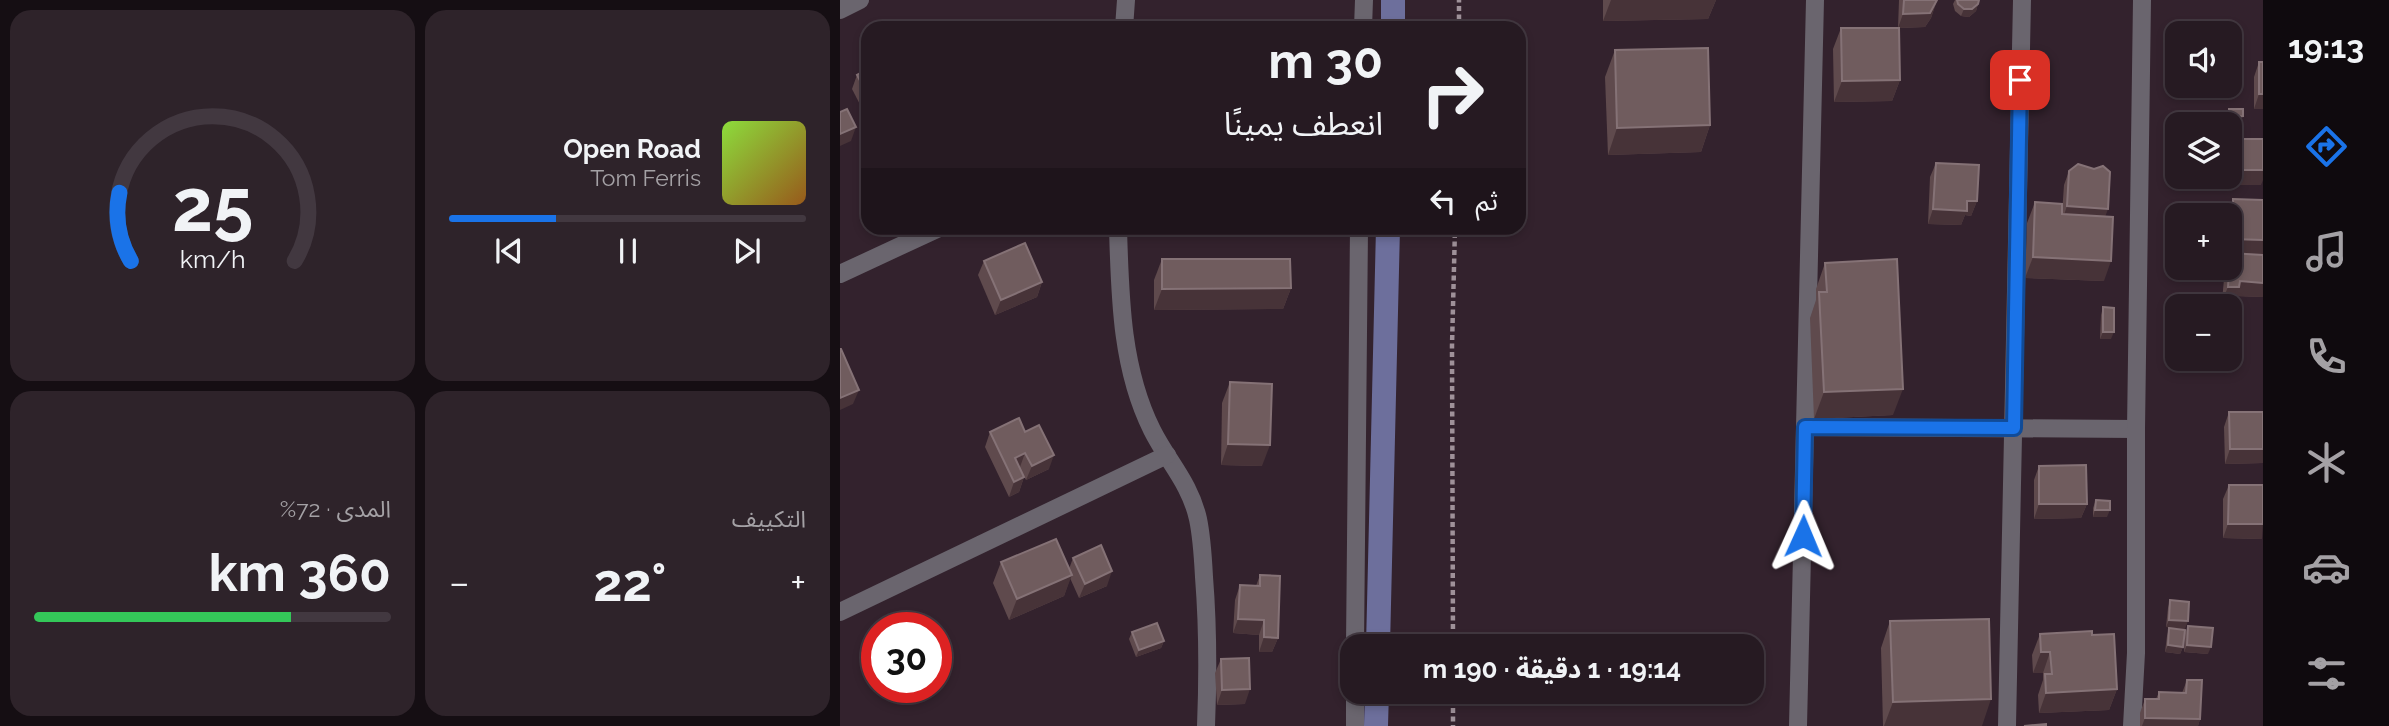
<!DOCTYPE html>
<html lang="ar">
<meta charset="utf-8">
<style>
:root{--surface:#261a22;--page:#2e232a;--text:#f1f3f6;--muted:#a4a1a5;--line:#423840;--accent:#1a73e8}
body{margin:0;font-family:Raleway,"Noto Sans Arabic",sans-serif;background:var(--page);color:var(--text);direction:rtl;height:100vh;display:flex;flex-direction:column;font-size:26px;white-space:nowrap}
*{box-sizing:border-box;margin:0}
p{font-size:23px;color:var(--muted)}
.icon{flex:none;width:38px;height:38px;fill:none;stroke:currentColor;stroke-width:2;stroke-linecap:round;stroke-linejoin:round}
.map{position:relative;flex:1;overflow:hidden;direction:ltr}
.drawer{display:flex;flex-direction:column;gap:10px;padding:10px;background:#150e13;width:840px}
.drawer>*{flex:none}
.top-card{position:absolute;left:21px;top:21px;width:665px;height:214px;border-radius:21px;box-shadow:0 4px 10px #0003,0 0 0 2px var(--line);direction:rtl;background:#261a22;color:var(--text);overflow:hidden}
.tools{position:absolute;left:1325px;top:21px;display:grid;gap:14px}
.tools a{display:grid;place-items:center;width:77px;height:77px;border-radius:14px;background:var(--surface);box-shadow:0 4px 10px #0003,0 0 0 2px var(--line);font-size:35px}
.speed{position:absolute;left:21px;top:612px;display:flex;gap:14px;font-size:35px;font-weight:700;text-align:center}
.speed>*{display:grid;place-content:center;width:91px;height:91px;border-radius:50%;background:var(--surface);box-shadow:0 4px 10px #0003,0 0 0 2px var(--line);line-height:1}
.speed .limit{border:10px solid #d22;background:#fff;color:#111}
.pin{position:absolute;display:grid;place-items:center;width:60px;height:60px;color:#fff;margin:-30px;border-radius:14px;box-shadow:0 4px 10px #0006}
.me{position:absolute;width:77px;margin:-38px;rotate:1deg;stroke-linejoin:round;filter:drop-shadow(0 0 5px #0008)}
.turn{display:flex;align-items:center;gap:24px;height:147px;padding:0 28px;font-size:32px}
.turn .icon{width:91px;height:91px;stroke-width:2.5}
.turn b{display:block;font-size:49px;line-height:60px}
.then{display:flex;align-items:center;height:66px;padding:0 28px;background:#0003;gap:14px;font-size:26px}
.big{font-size:52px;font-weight:700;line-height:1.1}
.drawer .tile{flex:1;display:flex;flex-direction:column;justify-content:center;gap:10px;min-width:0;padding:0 24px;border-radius:21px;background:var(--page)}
.drawer .dial{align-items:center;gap:0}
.dial svg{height:182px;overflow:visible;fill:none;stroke:var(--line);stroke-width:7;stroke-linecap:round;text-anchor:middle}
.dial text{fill:var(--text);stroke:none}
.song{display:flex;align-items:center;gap:21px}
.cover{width:84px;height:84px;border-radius:10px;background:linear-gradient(135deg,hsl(90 70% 55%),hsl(30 70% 35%))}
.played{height:7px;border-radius:4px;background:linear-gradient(90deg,var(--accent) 30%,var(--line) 30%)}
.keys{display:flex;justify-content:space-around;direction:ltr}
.heat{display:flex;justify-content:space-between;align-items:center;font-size:38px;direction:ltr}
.charge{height:10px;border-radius:5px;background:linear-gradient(90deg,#34c759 72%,var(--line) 0)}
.drawer .tiles{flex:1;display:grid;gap:10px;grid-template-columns:repeat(2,1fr)}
.trip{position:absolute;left:500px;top:634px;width:424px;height:70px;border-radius:21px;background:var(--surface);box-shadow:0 4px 10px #0003,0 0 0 2px var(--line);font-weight:700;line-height:70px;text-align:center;direction:rtl}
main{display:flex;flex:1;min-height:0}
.dock{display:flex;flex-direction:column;width:126px;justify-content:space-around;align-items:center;background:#0f0a0e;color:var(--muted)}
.dock .icon{width:49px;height:49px}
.dock .current{color:var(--accent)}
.dock b{font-size:32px;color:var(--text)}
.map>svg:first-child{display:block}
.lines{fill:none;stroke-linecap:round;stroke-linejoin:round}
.canal{stroke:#6d6f9c;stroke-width:24}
.path{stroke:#9f9199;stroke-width:4.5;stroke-dasharray:5 3.5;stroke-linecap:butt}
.minor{stroke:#6a656e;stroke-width:18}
.wall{fill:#5f4a4d}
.shaded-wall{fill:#473338}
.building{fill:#705c5e;stroke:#857276;stroke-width:2}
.route-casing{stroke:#114b97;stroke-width:18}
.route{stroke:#1a73e8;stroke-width:12}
</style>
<main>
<nav class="dock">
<b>19:13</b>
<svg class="icon current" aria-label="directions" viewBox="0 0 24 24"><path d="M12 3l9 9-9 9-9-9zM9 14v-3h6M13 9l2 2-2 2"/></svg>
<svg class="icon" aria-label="music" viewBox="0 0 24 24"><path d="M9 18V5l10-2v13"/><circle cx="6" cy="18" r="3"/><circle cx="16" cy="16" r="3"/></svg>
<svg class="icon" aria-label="phone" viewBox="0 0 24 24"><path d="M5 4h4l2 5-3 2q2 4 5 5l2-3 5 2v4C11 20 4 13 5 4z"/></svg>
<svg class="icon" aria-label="climate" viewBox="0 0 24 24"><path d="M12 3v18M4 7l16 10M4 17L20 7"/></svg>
<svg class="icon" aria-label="car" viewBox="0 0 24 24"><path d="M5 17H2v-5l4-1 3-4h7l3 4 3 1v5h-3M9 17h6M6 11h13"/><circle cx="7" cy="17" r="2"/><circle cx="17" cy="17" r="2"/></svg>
<svg class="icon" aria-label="filters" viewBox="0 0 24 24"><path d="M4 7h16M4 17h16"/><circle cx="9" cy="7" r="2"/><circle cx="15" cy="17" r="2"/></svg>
</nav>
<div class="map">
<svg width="1423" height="726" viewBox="0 0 1423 726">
<rect width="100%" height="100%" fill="#33222d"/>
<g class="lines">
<g class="canal">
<path d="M553,28V0"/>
<path d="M538,646L548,228"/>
<path d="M536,726L537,691"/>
</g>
<g class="path">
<path d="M619,28V0"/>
<path d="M613,646L612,346L615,228"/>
<path d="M613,691V726"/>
</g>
<g class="minor">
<path d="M0,10L20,0"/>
<path d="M284,28L286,0"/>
<path d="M523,28L524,0"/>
<path d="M278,228C280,296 281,368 312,430C328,462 350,483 358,519C362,538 363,558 364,577C368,627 368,676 366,726"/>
<path d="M0,274L99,228"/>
<path d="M965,427L1296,429"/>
<path d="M0,612L327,455"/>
<path d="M515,646L519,228"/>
<path d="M515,726V691"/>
<path d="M958,726L975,0"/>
<path d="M1167,726L1182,0"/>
<path d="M1292,726L1296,653V429L1302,0"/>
</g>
</g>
<g class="wall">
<path d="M763,0H876L868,19L763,21Z"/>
<path d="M1059,0H1097L1091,18L1085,27L1059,28L1060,80L1052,101L994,102L993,49L1001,28H1058Z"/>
<path d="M1115,0H1139L1138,4L1136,11L1129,17L1121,16L1115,11L1113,4Z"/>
<path d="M775,50L870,125L861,152L768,155L765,77Z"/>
<path d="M1419,62L1423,109H1414V77Z"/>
<path d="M28,69V120L12,89L17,75Z"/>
<path d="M1389,109L1400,124H1386L1387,116Z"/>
<path d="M1391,139L1421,185H1386V177H1390V144Z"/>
<path d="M1096,163L1137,201L1131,216L1125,215L1121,225L1088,224L1090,177Z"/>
<path d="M1229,171L1265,216L1264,281L1185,278L1187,223L1195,202L1222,214L1224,185Z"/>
<path d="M1393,199L1409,254L1423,255V297L1396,296L1394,302L1382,301L1385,268H1390V215H1387L1388,214Z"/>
<path d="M322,259L451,288L443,309L314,310V280Z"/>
<path d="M144,261L202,282L197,297L155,315L138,275Z"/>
<path d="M985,263L1053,415L974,419L970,318L976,300V289Z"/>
<path d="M1263,307L1271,339H1260L1261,315Z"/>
<path d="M390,382L422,466L381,465L382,403Z"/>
<path d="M1389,412H1423V463L1385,464L1384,427Z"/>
<path d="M150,432H185L209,469L186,480L179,467L184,477L179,492L169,497L145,447Z"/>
<path d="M1199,466L1247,504L1241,518L1194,519V480Z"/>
<path d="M1389,485L1422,539L1383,538V499Z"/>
<path d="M1256,500L1267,517H1253V508Z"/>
<path d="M233,558L267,586L239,598L230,578L224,596L169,620L153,583L161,562L229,569Z"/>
<path d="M420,575L438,638L432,652H419V635L393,633L395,600L400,585L416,586Z"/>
<path d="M1330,600L1345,629L1326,627L1328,608Z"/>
<path d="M1050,621L1142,726H1043L1041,648Z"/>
<path d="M1348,626L1368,654L1344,652L1345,633Z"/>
<path d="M1329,628L1343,647L1340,654L1325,652L1327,636Z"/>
<path d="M292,632L324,641L321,648L296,657L289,639Z"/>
<path d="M1200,634L1252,635L1277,689L1269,710L1199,713L1198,695L1203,680V673H1193L1192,655Z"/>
<path d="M381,659L405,704L377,705L375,673Z"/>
<path d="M1347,680L1360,719L1358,726H1300V713L1305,699H1316L1319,692L1342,693Z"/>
</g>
<g class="shaded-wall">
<path d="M771,0H876L868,19L763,21Z"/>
<path d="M1096,3L1091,18L1085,27L1058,28L1063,14Z"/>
<path d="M1138,4L1136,11L1129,17L1121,16L1124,9Z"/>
<path d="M1060,80L1052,101L994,102L1002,81Z"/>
<path d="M1419,94H1423V109H1414Z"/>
<path d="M1403,116L1400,124H1386L1389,117Z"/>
<path d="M870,125L861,152L768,155L777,128Z"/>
<path d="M16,127L11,141L0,146V134Z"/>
<path d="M1392,170H1423V180L1421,185H1386Z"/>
<path d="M1127,201H1137L1131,216L1125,215L1121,225L1088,224L1093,209Z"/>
<path d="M1227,206L1268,209L1263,223L1222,221Z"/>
<path d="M1392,239L1423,240V254H1390V247Z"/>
<path d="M1193,257L1271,261L1264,281L1185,278Z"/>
<path d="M1400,281L1423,283V297L1396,296L1394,302L1382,301L1388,287Z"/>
<path d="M202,282L197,297L155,315L161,300Z"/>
<path d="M451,288L443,309L314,310L322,289Z"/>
<path d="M1263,332H1274L1271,339H1260Z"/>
<path d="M1063,389L1053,415L974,419L984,392Z"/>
<path d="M19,390L13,404L0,410V398Z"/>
<path d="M388,444L430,445L422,466L381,465Z"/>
<path d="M1390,449H1423V463L1385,464Z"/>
<path d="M185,453L180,467L169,472L175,458Z"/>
<path d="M214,455L209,469L186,480L192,466Z"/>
<path d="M184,477L179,492L169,497L174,482Z"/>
<path d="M1199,504H1247L1241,518L1194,519Z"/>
<path d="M1255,510H1270L1267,517H1253Z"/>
<path d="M1388,524H1423L1422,539L1383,538Z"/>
<path d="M272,571L267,586L239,598L245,584Z"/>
<path d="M232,575L224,596L169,620L177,599Z"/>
<path d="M398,619L424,620L419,635L393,633Z"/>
<path d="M1329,620L1348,621L1345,629L1326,627Z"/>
<path d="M424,637L438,638L432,652H419Z"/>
<path d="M324,641L321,648L296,657L299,650Z"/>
<path d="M1328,645L1343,647L1340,654L1325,652Z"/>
<path d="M1347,645L1371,647L1368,654L1344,652Z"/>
<path d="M1201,652H1210L1203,673H1193Z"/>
<path d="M410,689L405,704L377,705L382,690Z"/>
<path d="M1277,689L1269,710L1199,713L1206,693Z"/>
<path d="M1151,699L1142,726H1044L1053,702Z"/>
<path d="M1305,718L1360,719L1358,726H1302Z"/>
</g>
<g class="building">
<path d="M1064,0H1097L1090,13L1063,14Z"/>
<path d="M1117,0H1139L1138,4L1132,9H1124L1118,4Z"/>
<path d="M1001,28H1059L1060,80L1002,81Z"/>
<path d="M868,48L870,125L777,128L775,50Z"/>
<rect x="1419" y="62" width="4" height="32"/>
<path d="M28,69V96L17,75Z"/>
<path d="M7,109L16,127L0,134V112Z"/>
<path d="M1389,109H1403V116L1389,117Z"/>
<path d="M1391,139H1423V170H1392Z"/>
<path d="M1096,163L1139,165L1137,201H1127V211L1093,209Z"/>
<path d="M1238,164L1254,169L1263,166L1270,172L1268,209L1227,206L1229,171Z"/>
<path d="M1393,199L1423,200V240L1392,239Z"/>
<path d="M1195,202L1222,204V214L1273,217L1271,261L1193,257Z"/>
<path d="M185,243L202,282L161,300L144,261Z"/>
<path d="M1390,253L1423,255V283L1400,281L1399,287H1388Z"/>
<path d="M322,259H450L451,288L322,289Z"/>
<path d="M1057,259L1063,389L984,392L979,292H987L985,263Z"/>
<path d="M1263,307L1274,308V332H1263Z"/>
<path d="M0,349H1L19,390L0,398Z"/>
<path d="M390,382L432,384L430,445L388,444Z"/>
<path d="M1389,412H1423V449H1390Z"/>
<path d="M179,418L185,432L199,425L214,455L192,466L185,453L175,458L184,477L174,482L150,432Z"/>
<path d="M1246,465L1247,504H1199V466Z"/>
<path d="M1389,485H1423V524H1388Z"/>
<path d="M1256,500L1270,501V510H1255Z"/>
<path d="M216,539L232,575L177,599L161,562Z"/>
<path d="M261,545L272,571L245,584L233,558Z"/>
<path d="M420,575L440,576L438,638L424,637V620L398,619L400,585L420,586Z"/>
<path d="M1330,600L1349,602L1348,621L1329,620Z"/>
<path d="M1149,619L1151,699L1053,702L1050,621Z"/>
<path d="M317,623L324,641L299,650L292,632Z"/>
<path d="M1348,626L1373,628L1371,647L1347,645Z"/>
<path d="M1329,628L1345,630L1343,647L1328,645Z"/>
<path d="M1252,631V635L1274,634L1277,689L1206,693L1205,674H1212L1210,652H1201L1200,634Z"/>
<path d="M409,658L410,689L382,690L381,659Z"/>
<path d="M1347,680H1362L1360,719L1305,718V699H1319V692L1346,693Z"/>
<path d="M1206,724V726H1184Z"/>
</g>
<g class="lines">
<defs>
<path id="route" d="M963,536L965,427L1174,428L1180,80"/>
</defs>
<use href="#route" class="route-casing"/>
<use href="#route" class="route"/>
</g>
</svg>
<div class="tools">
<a><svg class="icon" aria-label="sound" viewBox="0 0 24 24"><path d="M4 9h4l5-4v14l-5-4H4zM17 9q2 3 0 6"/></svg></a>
<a><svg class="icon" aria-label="layers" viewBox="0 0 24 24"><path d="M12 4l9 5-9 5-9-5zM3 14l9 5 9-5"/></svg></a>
<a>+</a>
<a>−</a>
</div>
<div class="speed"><div class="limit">30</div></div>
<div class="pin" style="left:1180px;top:80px;background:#d93025"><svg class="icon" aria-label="arrive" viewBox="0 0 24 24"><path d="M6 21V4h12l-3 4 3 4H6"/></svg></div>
<svg class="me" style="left:963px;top:536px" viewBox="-20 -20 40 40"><path d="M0-17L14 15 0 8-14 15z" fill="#1a73e8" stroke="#fff" stroke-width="4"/></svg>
<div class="trip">19:14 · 1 دقيقة · 190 m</div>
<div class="top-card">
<div class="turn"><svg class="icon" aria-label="right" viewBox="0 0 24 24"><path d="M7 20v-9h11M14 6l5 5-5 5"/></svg><div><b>30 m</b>انعطف يمينًا</div></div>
<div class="then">ثم<svg class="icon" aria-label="left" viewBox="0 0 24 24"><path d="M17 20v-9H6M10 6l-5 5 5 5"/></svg></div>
</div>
</div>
<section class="drawer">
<div class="tiles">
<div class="tile">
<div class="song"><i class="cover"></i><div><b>Open Road</b><p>Tom Ferris</p></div></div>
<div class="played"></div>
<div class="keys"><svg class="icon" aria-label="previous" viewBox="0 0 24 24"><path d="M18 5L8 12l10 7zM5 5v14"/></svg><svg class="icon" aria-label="pause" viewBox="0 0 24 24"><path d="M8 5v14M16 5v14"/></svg><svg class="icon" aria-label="next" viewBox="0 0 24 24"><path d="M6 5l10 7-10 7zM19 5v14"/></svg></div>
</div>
<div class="tile dial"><svg viewBox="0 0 100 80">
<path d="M14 69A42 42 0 1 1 86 69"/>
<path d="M14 69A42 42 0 0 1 9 39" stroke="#1a73e8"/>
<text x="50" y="56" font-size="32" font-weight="700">25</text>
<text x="50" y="72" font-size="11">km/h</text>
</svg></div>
<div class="tile"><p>التكييف</p>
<div class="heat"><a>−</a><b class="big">22°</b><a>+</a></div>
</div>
<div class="tile"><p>المدى · 72%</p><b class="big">360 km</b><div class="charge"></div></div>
</div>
</section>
</main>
